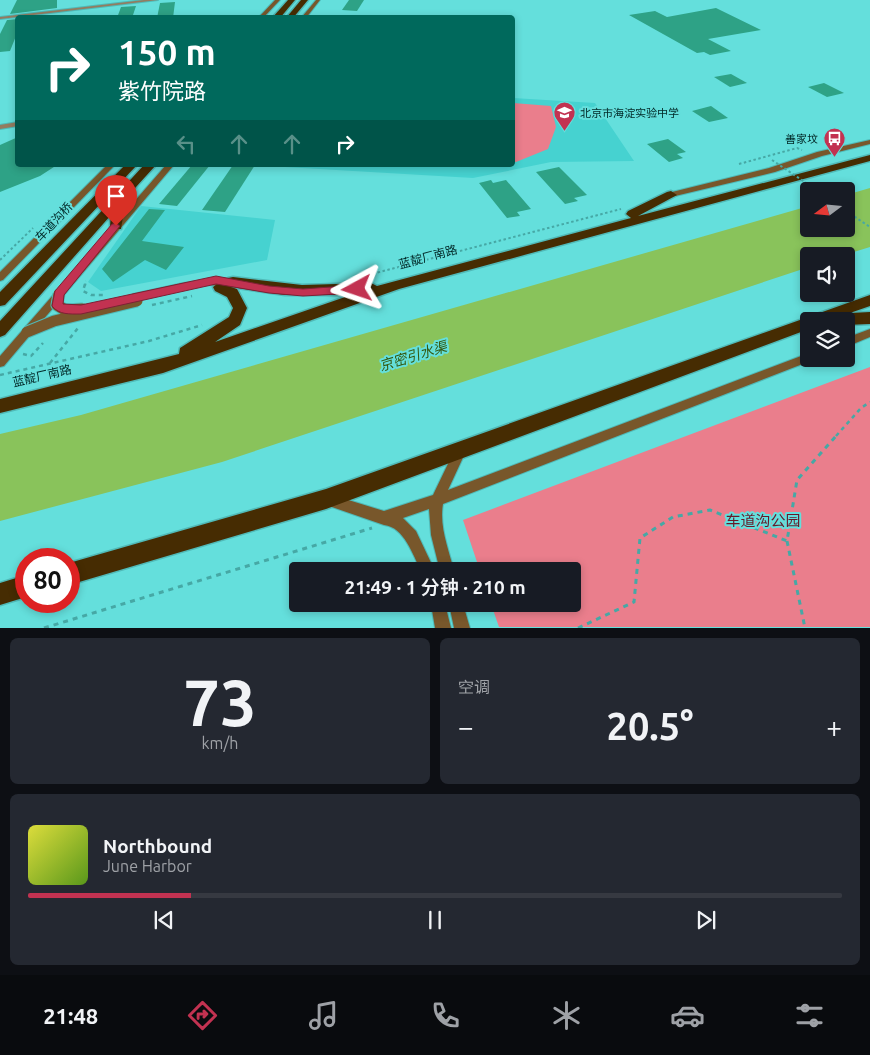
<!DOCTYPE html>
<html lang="zh">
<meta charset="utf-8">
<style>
:root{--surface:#171b24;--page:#242831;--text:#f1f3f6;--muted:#9ea1a6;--line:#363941;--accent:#c23251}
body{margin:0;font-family:Ubuntu,"Noto Sans SC",sans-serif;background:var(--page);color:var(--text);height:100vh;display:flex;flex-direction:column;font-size:19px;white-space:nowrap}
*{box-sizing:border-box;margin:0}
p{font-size:16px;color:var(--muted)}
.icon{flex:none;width:28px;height:28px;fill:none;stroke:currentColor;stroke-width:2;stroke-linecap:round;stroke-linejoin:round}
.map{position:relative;height:628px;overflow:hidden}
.sheet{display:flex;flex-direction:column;gap:10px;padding:10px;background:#0d0f14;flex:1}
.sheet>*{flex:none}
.banner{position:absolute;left:15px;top:15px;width:500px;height:152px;border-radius:5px;box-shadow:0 2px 8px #0003;background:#00695c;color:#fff;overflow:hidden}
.needle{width:32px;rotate:254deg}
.controls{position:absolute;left:800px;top:182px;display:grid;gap:10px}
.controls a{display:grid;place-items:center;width:55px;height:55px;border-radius:5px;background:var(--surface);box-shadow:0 2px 8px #0003;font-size:25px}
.speed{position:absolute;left:15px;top:548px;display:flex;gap:10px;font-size:25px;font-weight:700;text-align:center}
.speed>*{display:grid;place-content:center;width:65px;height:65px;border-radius:50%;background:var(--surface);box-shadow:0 2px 8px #0003;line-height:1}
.speed .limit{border:8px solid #d22;background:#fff;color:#111}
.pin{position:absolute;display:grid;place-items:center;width:42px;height:42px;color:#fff;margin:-51px -21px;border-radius:50% 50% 50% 0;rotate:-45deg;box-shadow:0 0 5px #0007}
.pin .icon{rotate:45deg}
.me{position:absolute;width:55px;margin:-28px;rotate:265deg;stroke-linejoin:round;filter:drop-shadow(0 0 4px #0008)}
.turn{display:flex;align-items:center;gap:18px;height:105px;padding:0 20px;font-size:22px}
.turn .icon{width:65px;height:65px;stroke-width:2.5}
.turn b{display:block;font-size:35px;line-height:42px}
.lanes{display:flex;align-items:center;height:48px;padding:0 20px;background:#0003;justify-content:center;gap:25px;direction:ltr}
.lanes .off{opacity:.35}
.big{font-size:38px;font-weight:600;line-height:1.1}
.sheet .card{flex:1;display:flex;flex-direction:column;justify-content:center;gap:8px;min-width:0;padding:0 18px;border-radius:8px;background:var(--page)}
.sheet .dial{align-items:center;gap:0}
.dial b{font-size:65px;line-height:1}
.song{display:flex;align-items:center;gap:15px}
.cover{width:60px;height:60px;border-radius:8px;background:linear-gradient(135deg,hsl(60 70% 55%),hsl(90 70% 35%))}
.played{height:5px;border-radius:2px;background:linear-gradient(90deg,var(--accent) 20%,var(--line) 20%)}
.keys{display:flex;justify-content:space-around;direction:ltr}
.heat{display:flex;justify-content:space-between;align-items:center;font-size:28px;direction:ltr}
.sheet .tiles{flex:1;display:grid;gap:10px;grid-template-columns:1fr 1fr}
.card:last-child{grid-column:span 2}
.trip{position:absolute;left:289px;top:562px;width:292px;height:50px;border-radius:5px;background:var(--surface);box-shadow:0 2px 8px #0003;font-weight:600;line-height:50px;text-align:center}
.tab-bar{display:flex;height:80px;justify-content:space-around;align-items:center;background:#090b0e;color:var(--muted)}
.tab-bar .icon{width:35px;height:35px}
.tab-bar .on{color:var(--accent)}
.tab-bar b{font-size:22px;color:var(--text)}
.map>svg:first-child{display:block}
.built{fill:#46d2d0}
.green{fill:#ea7e8c}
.water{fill:#89c35b}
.building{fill:#2ea286}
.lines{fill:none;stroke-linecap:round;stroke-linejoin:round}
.street-casing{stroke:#50bab8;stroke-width:2}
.secondary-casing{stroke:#50bab8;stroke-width:2}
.highway-casing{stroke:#50bab8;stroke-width:3}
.path-far2{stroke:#46a8a5;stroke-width:2;stroke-dasharray:2.5 2.5;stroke-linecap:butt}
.path-far1{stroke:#46a8a5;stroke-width:2.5;stroke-dasharray:4 4;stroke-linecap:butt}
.path{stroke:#46a8a5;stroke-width:3;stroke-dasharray:5 5;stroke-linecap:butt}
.street{fill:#937c60;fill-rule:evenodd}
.secondary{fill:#78572b;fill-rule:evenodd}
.highway{fill:#462c02;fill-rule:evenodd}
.secondary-bridge-casing{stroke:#50bab8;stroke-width:13;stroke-linecap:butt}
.path-bridge{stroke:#46a8a5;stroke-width:2;stroke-dasharray:2.5 2.5;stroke-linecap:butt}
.secondary-bridge{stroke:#78572b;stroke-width:11}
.route{fill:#c23251;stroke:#7e2035}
.labels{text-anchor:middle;stroke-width:4;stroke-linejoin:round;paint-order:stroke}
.far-poi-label{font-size:11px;fill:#002726;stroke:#64dfdc;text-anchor:start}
.street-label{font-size:12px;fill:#002726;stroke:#64dfdc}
.water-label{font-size:14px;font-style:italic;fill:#34580f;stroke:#64dfdc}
.near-park-label{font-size:15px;fill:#661a29;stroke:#64dfdc}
</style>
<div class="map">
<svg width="870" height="628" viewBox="0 0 870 628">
<rect width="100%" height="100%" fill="#64dfdc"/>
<g class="built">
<path d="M513,98L595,103L634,161L551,162L473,178L285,167L286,165H512Z"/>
<path d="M141,206L275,220L267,260L101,291L88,282Z"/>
</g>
<g class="green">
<path d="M513,103L551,106L556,127L548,149L516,162L513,161Z"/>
<path d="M870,367V627H499L491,604H572V571H480L463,520Z"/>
</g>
<path class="water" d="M870,188V247L841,256H809V267L222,462L0,521V434L81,415L809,206V229H846V195Z"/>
<g class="building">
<path d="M17,0H57V8L10,14Z"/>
<path d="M349,0H364L357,11L342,10Z"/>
<path d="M175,2L173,18H157L160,3Z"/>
<path d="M136,6L132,18H117L121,7Z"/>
<path d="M716,8L761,30L708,39L731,51L710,55L704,52L697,53L629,15L655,11L667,17Z"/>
<path d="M18,19V31L10,51L0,52V34L7,20Z"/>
<path d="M731,74L747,83L730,87L714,77Z"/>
<path d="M824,83L844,93L827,97L808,87Z"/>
<path d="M711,106L728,118L709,122L692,111Z"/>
<path d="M18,137V165H57L40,176L0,192V145Z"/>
<path d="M668,139L686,152L677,154L683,158L669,162L647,144Z"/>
<path d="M192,165H210L177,206L159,204Z"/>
<path d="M233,165H255L225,212L202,210Z"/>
<path d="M559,167L587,195L574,198L578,201L565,204L536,172Z"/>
<path d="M491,180L493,183L506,180L531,209L517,212L520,216L507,218L479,183Z"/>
<path d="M149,209L165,210L142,241L184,247L166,270L145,260L113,282L102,269Z"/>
</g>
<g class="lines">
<defs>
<g id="street">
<path d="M144,0H158L0,19V17Z"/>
<path d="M18,122V126L0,129V125Z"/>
</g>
<g id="secondary">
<path d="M275,0H280L263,18H258Z"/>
<path d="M316,0H320L306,18H301Z"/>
<path d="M870,140V144L822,156L775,172L671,197L667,195L668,193L769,168L817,152Z"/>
<path d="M107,165H115L3,280L0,281V272Z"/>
<path d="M166,165H174L4,366L0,367V356Z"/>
<path d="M220,278L233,279L238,282C232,288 216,285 207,285C182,288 157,295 133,302L128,298L133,294L183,283Z"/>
<path d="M870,329V337L846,347V338Z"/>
<path d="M809,353V359H813V360L443,504C439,527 449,550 454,571H440L431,535L429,509L403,518L416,531L435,571H421C413,555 404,527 384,525L329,506L324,505L322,500L324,495L329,494L384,511L433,495L457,445L461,443L465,445L467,449L448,490Z"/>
<path d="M431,604H445L451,628H435Z"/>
<path d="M449,604H463L470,628H454Z"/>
</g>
<g id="highway">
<path d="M288,0H295L280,18H272Z"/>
<path d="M301,0H308L293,18H286Z"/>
<path d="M870,155V161L399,289L163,373L0,413V399L179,354L180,348L229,317L233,308L227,297L215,291L213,287L220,282L227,285L228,278L233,277L302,285L371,283L377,286L631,218L626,214L628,211L667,192L671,191L677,195L638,216ZM231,287L285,295H351L215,342L240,325L247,308L237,289Z"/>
<path d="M125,165H137L5,305L0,306V292Z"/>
<path d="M144,165H156L126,198L121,229H111L110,226L111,215L5,335L0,337V321Z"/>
<path d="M870,295V306L850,313L870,312V324L846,325V321H809V329L326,509L69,585V563L326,489Z"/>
<path d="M26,575V597L0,605V583Z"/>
</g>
</defs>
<use href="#street" class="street-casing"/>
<use href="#secondary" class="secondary-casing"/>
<use href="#highway" class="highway-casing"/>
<g class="path-far2">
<path d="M739,164L797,148L802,150"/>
<path d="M846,211L870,227"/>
<path d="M0,260L33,228"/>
<path d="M368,275L621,209"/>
<path d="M85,286L86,281"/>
</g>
<g class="path-far1">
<path d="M85,284L83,291L91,295H106"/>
<path d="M152,305L192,296"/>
<path d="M23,354L31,356L43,343"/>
<path d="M50,363L78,328"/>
<path d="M0,375L149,341L202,325"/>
<path d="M836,436L861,408L870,402"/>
</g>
<g class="path">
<path d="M787,541L805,628"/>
<path d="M44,628L372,528"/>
<path d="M578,628L634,602L640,538L673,517L710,510L787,541L797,480L837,435"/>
</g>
<use href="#street" class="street"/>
<use href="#secondary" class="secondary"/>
<use href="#highway" class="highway"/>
<defs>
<g id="secondary-bridge">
<path d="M59,294L57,305L65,310L83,309"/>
<path d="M27,332L54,321L137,301"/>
</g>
</defs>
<use href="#secondary-bridge" class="secondary-bridge-casing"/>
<path class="path-bridge" d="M772,160L818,191"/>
<use href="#secondary-bridge" class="secondary-bridge"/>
</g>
<path class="route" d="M116,223L120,226L64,295L63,304L81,305L216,276L269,286L303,289L357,285L362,289L357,293L303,296L269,293L216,284L81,314C70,314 59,315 52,306L55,291L112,224Z"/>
<defs>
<symbol id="school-pin" viewBox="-11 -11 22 30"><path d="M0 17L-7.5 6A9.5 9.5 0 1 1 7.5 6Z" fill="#c23251" stroke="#64dfdc"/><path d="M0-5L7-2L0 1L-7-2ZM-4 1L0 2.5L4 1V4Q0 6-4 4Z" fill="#fff"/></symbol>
<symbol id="bus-pin" viewBox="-11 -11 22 30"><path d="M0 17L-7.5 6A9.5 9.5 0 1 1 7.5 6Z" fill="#c23251" stroke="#64dfdc"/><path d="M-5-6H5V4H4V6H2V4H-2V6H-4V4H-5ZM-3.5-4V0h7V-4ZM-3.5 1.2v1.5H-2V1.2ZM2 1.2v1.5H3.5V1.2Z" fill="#fff"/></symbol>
</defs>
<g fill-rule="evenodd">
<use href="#school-pin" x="552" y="100" width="25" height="34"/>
<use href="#bus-pin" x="822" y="126" width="25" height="34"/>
</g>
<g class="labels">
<g class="far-poi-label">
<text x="580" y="117">北京市海淀实验中学</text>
<text x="818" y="143" text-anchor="end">善家坟</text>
</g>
<g class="street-label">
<text transform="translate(54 222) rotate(-47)" y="4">车道沟桥</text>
<text transform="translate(428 257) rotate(-15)" y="4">蓝靛厂南路</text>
<text transform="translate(42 376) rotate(-13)" y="4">蓝靛厂南路</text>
</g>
<g class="water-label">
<text transform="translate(413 356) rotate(-17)" y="5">京密引水渠</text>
</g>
<g class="near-park-label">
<text x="763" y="526">车道沟公园</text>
</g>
</g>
</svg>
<div class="controls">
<a><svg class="needle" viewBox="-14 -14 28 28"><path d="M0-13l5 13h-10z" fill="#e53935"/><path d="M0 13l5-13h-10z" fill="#9ea1a6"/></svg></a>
<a><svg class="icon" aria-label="sound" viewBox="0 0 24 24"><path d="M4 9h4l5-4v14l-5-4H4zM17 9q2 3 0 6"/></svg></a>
<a><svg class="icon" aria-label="layers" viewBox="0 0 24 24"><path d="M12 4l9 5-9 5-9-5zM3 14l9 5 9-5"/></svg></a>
</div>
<div class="speed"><div class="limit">80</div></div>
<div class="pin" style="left:116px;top:226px;background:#d93025"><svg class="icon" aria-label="arrive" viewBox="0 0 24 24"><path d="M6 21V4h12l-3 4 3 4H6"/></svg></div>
<svg class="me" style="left:357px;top:289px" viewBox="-20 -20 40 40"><path d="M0-17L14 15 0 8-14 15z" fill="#c23251" stroke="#fff" stroke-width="4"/></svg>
<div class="trip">21:49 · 1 分钟 · 210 m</div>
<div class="banner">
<div class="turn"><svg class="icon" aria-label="right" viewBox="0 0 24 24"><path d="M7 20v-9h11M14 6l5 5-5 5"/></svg><div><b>150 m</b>紫竹院路</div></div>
<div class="lanes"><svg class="icon off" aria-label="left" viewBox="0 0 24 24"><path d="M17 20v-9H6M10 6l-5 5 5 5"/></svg><svg class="icon off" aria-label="ahead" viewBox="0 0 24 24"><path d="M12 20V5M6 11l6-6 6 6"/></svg><svg class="icon off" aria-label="ahead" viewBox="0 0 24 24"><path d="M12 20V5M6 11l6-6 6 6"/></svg><svg class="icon" aria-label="right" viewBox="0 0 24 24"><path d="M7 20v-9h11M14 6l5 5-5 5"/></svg></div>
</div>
</div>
<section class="sheet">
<div class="tiles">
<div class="card dial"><b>73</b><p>km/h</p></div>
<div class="card"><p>空调</p>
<div class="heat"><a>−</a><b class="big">20.5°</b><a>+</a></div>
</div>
<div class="card">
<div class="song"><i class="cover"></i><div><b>Northbound</b><p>June Harbor</p></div></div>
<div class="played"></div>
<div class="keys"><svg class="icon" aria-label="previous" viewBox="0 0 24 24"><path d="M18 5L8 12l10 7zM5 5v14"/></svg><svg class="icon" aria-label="pause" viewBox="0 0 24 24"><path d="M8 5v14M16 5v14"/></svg><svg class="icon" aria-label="next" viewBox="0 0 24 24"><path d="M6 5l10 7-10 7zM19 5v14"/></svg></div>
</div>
</div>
</section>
<nav class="tab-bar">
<b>21:48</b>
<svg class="icon on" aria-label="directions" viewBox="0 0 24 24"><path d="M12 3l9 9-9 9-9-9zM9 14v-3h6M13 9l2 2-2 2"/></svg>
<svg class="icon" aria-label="music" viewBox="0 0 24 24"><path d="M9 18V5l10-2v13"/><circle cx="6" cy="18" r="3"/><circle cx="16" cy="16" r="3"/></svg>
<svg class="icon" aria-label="phone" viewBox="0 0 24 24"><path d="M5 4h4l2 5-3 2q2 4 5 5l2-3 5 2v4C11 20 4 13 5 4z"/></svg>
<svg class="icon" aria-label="climate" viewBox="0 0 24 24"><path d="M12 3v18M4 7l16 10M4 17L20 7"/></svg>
<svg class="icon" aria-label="car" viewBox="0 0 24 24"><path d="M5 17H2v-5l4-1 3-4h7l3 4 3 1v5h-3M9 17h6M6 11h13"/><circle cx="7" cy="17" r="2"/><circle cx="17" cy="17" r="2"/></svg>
<svg class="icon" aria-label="filters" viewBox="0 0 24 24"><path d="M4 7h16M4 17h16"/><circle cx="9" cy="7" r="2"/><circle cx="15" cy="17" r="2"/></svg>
</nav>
